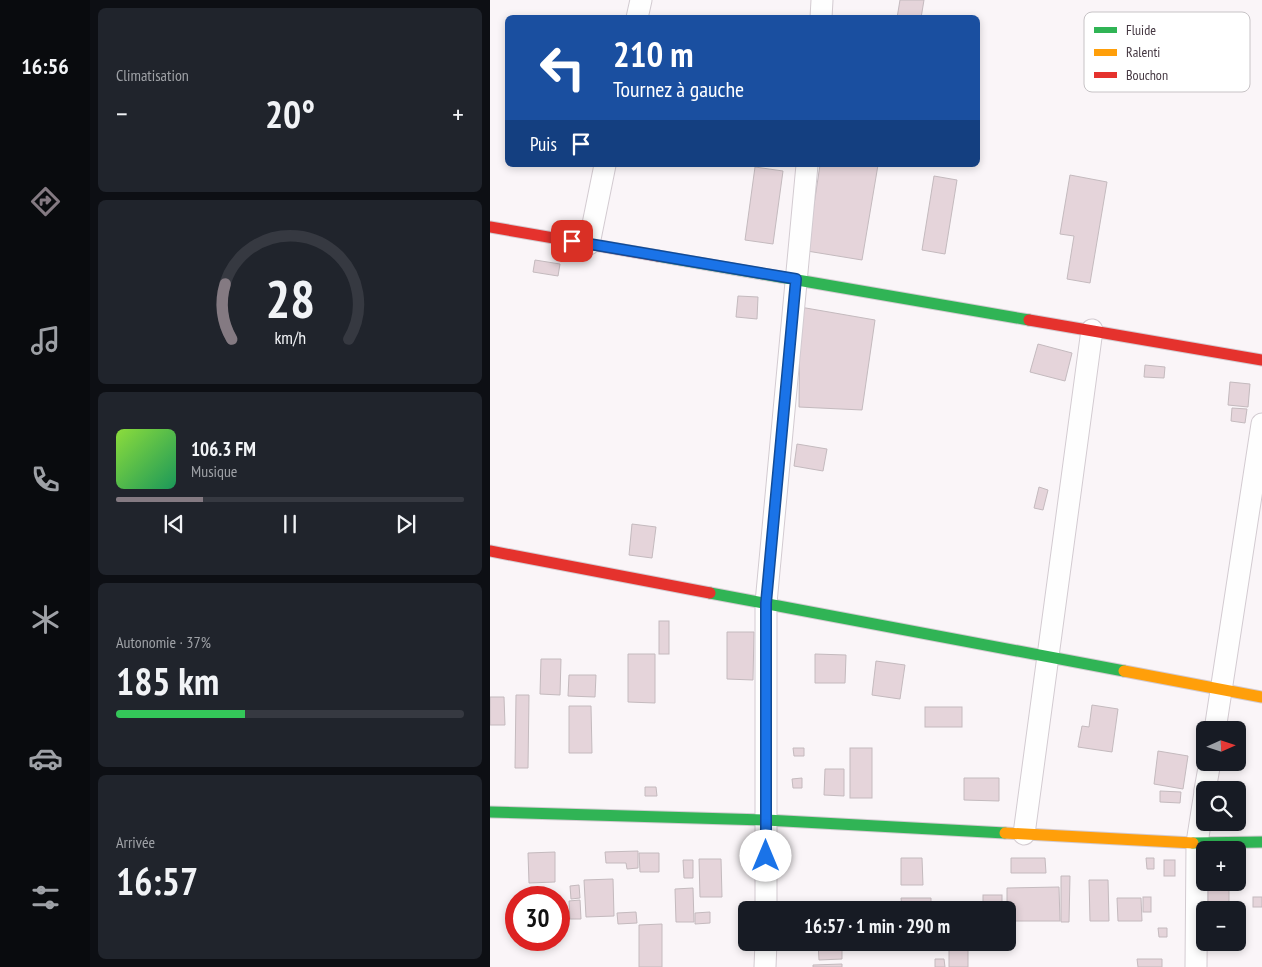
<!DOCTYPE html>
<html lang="fr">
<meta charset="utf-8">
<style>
:root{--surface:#171b24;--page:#20242c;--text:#f1f3f6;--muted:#9ea1a6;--line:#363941;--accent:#847a82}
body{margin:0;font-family:"PT Sans Narrow",sans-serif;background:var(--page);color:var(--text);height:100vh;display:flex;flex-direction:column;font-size:19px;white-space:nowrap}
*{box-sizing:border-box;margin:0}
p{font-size:16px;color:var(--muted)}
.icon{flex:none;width:28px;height:28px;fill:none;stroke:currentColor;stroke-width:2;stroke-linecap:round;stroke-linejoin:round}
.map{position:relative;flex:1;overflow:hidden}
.panel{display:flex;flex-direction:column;gap:8px;padding:8px;background:#0d0f14;width:400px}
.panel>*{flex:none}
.guide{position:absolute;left:15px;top:15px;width:475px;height:152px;border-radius:8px;box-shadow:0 2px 8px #0003;background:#1a4fa0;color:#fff;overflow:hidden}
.needle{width:32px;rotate:87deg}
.buttons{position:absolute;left:706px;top:721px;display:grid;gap:10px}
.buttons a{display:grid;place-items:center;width:50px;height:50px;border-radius:8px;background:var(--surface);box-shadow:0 2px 8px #0003;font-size:25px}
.speed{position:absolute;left:15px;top:886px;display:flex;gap:10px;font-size:25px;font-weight:700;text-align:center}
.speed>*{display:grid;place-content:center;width:65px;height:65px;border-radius:50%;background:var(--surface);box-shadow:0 2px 8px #0003;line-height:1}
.speed .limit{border:8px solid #d22;background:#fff;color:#111}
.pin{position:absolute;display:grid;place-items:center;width:42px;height:42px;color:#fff;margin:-21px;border-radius:10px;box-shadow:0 2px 8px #0006}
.me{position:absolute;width:55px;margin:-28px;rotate:0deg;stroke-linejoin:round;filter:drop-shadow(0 0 4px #0008)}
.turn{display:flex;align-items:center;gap:18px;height:105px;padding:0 25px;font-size:22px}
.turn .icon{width:65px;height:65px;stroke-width:2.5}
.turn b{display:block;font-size:35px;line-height:42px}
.then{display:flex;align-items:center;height:48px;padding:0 25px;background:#0003;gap:10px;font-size:19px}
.big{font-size:38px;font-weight:700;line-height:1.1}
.panel .card{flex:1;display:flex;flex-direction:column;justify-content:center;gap:8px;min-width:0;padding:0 18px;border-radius:8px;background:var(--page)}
.panel .dial{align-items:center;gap:0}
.dial svg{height:130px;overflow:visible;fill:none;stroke:var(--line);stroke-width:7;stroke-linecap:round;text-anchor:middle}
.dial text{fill:var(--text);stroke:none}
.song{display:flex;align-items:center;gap:15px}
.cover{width:60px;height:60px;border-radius:8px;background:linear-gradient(135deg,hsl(90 70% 55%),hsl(150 70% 35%))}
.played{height:5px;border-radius:2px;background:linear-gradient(90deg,var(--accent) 25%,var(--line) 25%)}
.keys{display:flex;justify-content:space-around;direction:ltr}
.heat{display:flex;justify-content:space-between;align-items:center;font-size:28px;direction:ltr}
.charge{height:8px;border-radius:4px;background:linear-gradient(90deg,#34c759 37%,var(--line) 0)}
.trip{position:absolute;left:248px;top:901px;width:278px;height:50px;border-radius:8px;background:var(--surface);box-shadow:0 2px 8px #0003;font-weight:700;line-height:50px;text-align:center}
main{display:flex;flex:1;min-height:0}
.dock{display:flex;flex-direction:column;width:90px;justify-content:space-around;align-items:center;background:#090b0e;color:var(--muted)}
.dock .icon{width:35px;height:35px}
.dock .selected{color:var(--accent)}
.dock b{font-size:22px;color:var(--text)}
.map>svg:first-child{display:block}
.building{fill:#e5d4da;stroke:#c4babe}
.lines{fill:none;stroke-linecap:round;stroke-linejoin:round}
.street-casing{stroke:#d3cbd1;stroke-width:23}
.fast-casing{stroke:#d3cbd1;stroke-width:13}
.slow-casing{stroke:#d3cbd1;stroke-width:13}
.jam-casing{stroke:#d3cbd1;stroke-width:13}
.street{stroke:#fefefe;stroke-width:21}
.fast{stroke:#30b455;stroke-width:11}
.slow{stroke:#ff9f0a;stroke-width:11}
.jam{stroke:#e5322d;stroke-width:11}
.route-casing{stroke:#114b97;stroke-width:12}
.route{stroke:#1a73e8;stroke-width:9}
.key{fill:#fff;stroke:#c7c3c6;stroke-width:1}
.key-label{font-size:14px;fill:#453842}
</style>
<main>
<nav class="dock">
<b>16:56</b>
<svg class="icon selected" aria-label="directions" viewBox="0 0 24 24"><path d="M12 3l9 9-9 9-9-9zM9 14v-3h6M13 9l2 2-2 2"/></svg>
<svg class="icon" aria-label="music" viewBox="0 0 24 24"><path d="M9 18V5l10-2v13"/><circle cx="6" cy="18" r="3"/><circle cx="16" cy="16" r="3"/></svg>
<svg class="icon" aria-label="phone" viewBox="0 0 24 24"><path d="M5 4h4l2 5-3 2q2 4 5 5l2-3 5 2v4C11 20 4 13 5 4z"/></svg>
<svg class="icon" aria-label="climate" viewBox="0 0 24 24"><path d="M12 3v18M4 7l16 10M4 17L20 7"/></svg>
<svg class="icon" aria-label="car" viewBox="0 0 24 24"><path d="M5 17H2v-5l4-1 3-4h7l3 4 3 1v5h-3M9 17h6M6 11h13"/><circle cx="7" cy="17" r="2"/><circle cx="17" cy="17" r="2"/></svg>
<svg class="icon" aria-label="filters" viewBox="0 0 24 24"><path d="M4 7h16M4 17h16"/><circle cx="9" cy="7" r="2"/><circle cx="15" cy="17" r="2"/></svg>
</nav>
<section class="panel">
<div class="card"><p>Climatisation</p>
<div class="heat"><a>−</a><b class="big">20°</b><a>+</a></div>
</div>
<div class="card dial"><svg viewBox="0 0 100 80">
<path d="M14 69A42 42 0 1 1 86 69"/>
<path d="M14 69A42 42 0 0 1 10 35" stroke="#847a82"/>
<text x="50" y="56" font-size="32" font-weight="700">28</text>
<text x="50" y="72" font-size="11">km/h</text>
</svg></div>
<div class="card">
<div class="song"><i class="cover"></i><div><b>106.3 FM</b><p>Musique</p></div></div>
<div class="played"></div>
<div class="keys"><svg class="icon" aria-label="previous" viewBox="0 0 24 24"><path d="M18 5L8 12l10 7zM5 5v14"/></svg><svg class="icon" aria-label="pause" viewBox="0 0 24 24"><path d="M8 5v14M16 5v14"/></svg><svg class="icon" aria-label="next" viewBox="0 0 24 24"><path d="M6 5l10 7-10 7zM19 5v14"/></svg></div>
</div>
<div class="card"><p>Autonomie · 37%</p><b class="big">185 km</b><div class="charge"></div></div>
<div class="card"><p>Arrivée</p><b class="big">16:57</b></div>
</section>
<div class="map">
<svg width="772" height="967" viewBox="0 0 772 967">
<rect width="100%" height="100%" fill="#faf5f8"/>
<g class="building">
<path d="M410,0H434L431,18H407Z"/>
<path d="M330,165H388L372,260L317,251Z"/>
<path d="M265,167L293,171L283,244L255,240Z"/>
<path d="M580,175L617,182L600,283L577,279L584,236L570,234Z"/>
<path d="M444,176L467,180L455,254L432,250Z"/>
<path d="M45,260L70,264L68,276L43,272Z"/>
<path d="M248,296L268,297L267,319L246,317Z"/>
<path d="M310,307L385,320L372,410L309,407Z"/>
<path d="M548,344L582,353L575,381L540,372Z"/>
<path d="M655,365L675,367L674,378L654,377Z"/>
<path d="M740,382L760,384L758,407L738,405Z"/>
<path d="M742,408L757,409L755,423L741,421Z"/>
<path d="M307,444L337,449L333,471L304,466Z"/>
<path d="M549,487L558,490L553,510L544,508Z"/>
<path d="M142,524L166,527L162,558L139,555Z"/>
<rect x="169" y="621" width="10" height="33"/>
<path d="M237,632H264L263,680L237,679Z"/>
<path d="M138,654H165V703L138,702Z"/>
<path d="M325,654L356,655L355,683H325Z"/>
<path d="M51,659H71L70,695L50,694Z"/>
<path d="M386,661L415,665L410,699L382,695Z"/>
<path d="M79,675H106L105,697L78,696Z"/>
<path d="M26,695H39L38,768H25Z"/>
<path d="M0,697H14L15,725H0Z"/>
<path d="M602,705L628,709L622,752L588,747L592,726L599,727Z"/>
<path d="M79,706H101L102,753H79Z"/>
<rect x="435" y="707" width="37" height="20"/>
<path d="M303,748H314V756H304Z"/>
<rect x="360" y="748" width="22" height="50"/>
<path d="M668,751L698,756L693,789L664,784Z"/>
<path d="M335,769H354V796L334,795Z"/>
<path d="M312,778V788H303L302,779Z"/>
<path d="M474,778H509V801L474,800Z"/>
<path d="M155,787H166L167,796H155Z"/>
<path d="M670,791L691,792L690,803L670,802Z"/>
<path d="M148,851V868L137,869L136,863H116L115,852Z"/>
<path d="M65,852V882L39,883L38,853Z"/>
<path d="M149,853H169V872H150Z"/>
<path d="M411,858H432L433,885H411Z"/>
<path d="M521,858H555L556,873H521Z"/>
<path d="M656,858H664V869H657Z"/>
<path d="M209,859H231L232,897H210Z"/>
<path d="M193,860H203V878H194Z"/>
<rect x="674" y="860" width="11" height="16"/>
<path d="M571,876H580L579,922H571Z"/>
<path d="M123,879L124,916L96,917L94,880Z"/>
<path d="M599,880H618L619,921H600Z"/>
<rect x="718" y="882" width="21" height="28"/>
<path d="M89,885L90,898L81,899L80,886Z"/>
<path d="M569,887L570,921H517V888Z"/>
<path d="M203,888L204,922H186L185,889Z"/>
<rect x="493" y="895" width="19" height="15"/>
<rect x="653" y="897" width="8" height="15"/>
<rect x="763" y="897" width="9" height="10"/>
<path d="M411,898H441V910H412Z"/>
<path d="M627,898H651L652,921H628Z"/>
<path d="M90,900L91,919H80L79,901Z"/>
<path d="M146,912L147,923L128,924L127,913Z"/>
<path d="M220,912V923L205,924V913Z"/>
<path d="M172,924V967H149V925Z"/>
<path d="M668,928H677V937H669Z"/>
<path d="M328,942H352V959L329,960Z"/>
<rect x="459" y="950" width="19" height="17"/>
<path d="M445,959H454L455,967H445Z"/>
<path d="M647,959H672V967H648Z"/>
<path d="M352,964V967H323V965Z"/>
</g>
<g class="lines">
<defs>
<g id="street">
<path d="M147,18L151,0"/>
<path d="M331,18L332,0"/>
<path d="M99,244L115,165"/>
<path d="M725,730L772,424"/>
<path d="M715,790L720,762"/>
<path d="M534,834L602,330"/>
<path d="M276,910V603L317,165"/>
<path d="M275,967L276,942"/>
<path d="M706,967L707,843L715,792"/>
</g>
<g id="fast">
<path d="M168,256L539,320"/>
<path d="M220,593L634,671"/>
<path d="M0,812L276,820L515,833"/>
<path d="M703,843L772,842"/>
</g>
<g id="slow">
<path d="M634,671L772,697"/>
<path d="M515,833L703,843"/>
</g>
<g id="jam">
<path d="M0,227L168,256"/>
<path d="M539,320L772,360"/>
<path d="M0,551L220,593"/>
</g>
</defs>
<use href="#street" class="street-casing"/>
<use href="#fast" class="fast-casing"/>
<use href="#slow" class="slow-casing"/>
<use href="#jam" class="jam-casing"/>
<use href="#street" class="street"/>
<use href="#fast" class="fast"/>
<use href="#slow" class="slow"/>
<use href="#jam" class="jam"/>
</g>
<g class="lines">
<defs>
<path id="route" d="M82,241L306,279L276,603V856"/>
</defs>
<use href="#route" class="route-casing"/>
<use href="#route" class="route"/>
</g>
<rect x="594" y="12" width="166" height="80" rx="8" class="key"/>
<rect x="604" y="27" width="23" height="6" fill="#30b455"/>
<rect x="604" y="49" width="23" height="7" fill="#ff9f0a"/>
<rect x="604" y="72" width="23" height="6" fill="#e5322d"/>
<g class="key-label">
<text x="636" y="35">Fluide</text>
<text x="636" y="57">Ralenti</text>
<text x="636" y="80">Bouchon</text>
</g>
</svg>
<div class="buttons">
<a><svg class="needle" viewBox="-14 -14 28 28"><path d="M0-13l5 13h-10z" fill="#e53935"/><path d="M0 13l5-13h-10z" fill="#9ea1a6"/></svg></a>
<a><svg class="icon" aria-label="search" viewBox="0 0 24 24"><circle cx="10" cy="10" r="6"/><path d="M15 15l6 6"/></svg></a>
<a>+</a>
<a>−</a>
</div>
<div class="speed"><div class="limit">30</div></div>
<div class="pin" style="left:82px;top:241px;background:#d93025"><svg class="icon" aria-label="arrive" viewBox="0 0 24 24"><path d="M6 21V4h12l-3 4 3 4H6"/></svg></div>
<svg class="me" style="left:276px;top:856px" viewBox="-20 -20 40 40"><circle r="19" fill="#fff"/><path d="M0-13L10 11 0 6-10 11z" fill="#1a73e8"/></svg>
<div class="trip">16:57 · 1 min · 290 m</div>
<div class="guide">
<div class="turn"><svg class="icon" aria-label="left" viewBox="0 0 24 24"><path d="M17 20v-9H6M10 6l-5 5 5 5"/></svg><div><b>210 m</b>Tournez à gauche</div></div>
<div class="then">Puis<svg class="icon" aria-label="arrive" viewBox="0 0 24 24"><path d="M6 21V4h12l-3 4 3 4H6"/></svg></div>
</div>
</div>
</main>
